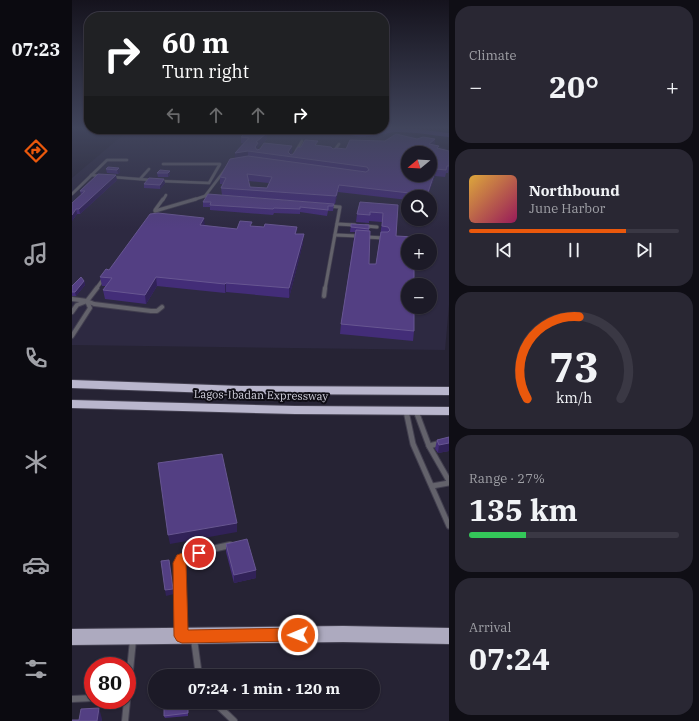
<!DOCTYPE html>
<meta charset="utf-8">
<style>
:root{--surface:#1c1a27;--page:#292733;--text:#f1f3f6;--muted:#a0a1a7;--line:#3a3844;--accent:#ea580c}
body{margin:0;font-family:"IBM Plex Serif",serif;background:var(--page);color:var(--text);height:100vh;display:flex;flex-direction:column;font-size:15px;white-space:nowrap}
*{box-sizing:border-box;margin:0}
p{font-size:13px;color:var(--muted)}
.icon{flex:none;width:22px;height:22px;fill:none;stroke:currentColor;stroke-width:2;stroke-linecap:round;stroke-linejoin:round}
.map{position:relative;flex:1;overflow:hidden}
.sheet{display:flex;flex-direction:column;gap:6px;padding:6px;background:#0f0e15;width:250px}
.sheet>*{flex:none}
.top-card{position:absolute;left:12px;top:12px;width:305px;height:122px;border-radius:16px;box-shadow:0 1px 3px #0004,0 0 0 1px var(--line);background:#202124;color:#fff;overflow:hidden}
.needle{width:26px;rotate:252deg}
.fabs{position:absolute;left:329px;top:146px;display:grid;gap:8px}
.fabs a{display:grid;place-items:center;width:36px;height:36px;border-radius:50%;background:var(--surface);box-shadow:0 1px 3px #0004,0 0 0 1px var(--line);font-size:20px}
.speed{position:absolute;left:12px;top:657px;display:flex;gap:8px;font-size:20px;font-weight:700;text-align:center}
.speed>*{display:grid;place-content:center;width:52px;height:52px;border-radius:50%;background:var(--surface);box-shadow:0 1px 3px #0004,0 0 0 1px var(--line);line-height:1}
.speed .limit{border:6px solid #d22;background:#fff;color:#111}
.pin{position:absolute;display:grid;place-items:center;width:34px;height:34px;color:#fff;margin:-17px;border:2px solid #fff;border-radius:50%;box-shadow:0 1px 4px #0007}
.me{position:absolute;width:44px;margin:-22px;rotate:269deg;stroke-linejoin:round;filter:drop-shadow(0 0 3px #0008)}
.turn{display:flex;align-items:center;gap:14px;height:84px;padding:0 12px;font-size:18px}
.turn .icon{width:52px;height:52px;stroke-width:2.5}
.turn b{display:block;font-size:28px;line-height:34px}
.lanes{display:flex;align-items:center;height:38px;padding:0 12px;background:#0003;justify-content:center;gap:20px;direction:ltr}
.lanes .off{opacity:.35}
.big{font-size:30px;font-weight:700;line-height:1.1}
.sheet .tile{flex:1;display:flex;flex-direction:column;justify-content:center;gap:6px;min-width:0;padding:0 14px;border-radius:16px;background:var(--page)}
.sheet .dial{align-items:center;gap:0}
.dial svg{height:104px;overflow:visible;fill:none;stroke:var(--line);stroke-width:7;stroke-linecap:round;text-anchor:middle}
.dial text{fill:var(--text);stroke:none}
.song{display:flex;align-items:center;gap:12px}
.cover{width:48px;height:48px;border-radius:6px;background:linear-gradient(135deg,hsl(40 70% 55%),hsl(330 70% 35%))}
.played{height:4px;border-radius:2px;background:linear-gradient(90deg,var(--accent) 75%,var(--line) 75%)}
.keys{display:flex;justify-content:space-around;direction:ltr}
.heat{display:flex;justify-content:space-between;align-items:center;font-size:22px;direction:ltr}
.charge{height:6px;border-radius:3px;background:linear-gradient(90deg,#34c759 27%,var(--line) 0)}
.trip{position:absolute;left:76px;top:669px;width:232px;height:40px;border-radius:20px;background:var(--surface);box-shadow:0 1px 3px #0004,0 0 0 1px var(--line);font-weight:700;line-height:40px;text-align:center}
main{display:flex;flex:1;min-height:0}
.tabs{display:flex;flex-direction:column;width:72px;justify-content:space-around;align-items:center;background:#0b0a10;color:var(--muted)}
.tabs .icon{width:28px;height:28px}
.tabs .on{color:var(--accent)}
.tabs b{font-size:18px;color:var(--text)}
.map>svg:first-child{display:block}
.built{fill:#2d2941;fill-rule:evenodd}
.lines{fill:none;stroke-linecap:round;stroke-linejoin:round}
.river{fill:#4f3b8b;fill-rule:evenodd}
.service-far4-casing{stroke:#423f4f;stroke-width:3.5}
.service-far3-casing{stroke:#423f4f;stroke-width:4.5}
.service-far2-casing{stroke:#423f4f;stroke-width:6}
.service-far1-casing{stroke:#423f4f;stroke-width:7}
.service-casing{stroke:#423f4f;stroke-width:8}
.trunk-casing{stroke:#423f4f;stroke-width:2}
.motorway-casing{stroke:#423f4f;stroke-width:2}
.service-far4{stroke:#63626b;stroke-width:2.5}
.service-far3{stroke:#63626b;stroke-width:3}
.service-far2{stroke:#63626b;stroke-width:4}
.service-far1{stroke:#63626b;stroke-width:5}
.service{stroke:#63626b;stroke-width:6}
.trunk{fill:#adaabf;fill-rule:evenodd}
.motorway{fill:#b9b6cd;fill-rule:evenodd}
.wall{fill:#432d78;fill-rule:evenodd}
.shaded-wall{fill:#312258}
.building{fill:#533f83;stroke:#675691;fill-rule:evenodd}
.route{fill:#ea580c;stroke:#983908}
.labels{text-anchor:middle;stroke-width:4;stroke-linejoin:round;paint-order:stroke}
.street-label{font-size:11px;fill:#d4d3df;stroke:#0f0d15}
</style>
<main>
<nav class="tabs">
<b>07:23</b>
<svg class="icon on" aria-label="directions" viewBox="0 0 24 24"><path d="M12 3l9 9-9 9-9-9zM9 14v-3h6M13 9l2 2-2 2"/></svg>
<svg class="icon" aria-label="music" viewBox="0 0 24 24"><path d="M9 18V5l10-2v13"/><circle cx="6" cy="18" r="3"/><circle cx="16" cy="16" r="3"/></svg>
<svg class="icon" aria-label="phone" viewBox="0 0 24 24"><path d="M5 4h4l2 5-3 2q2 4 5 5l2-3 5 2v4C11 20 4 13 5 4z"/></svg>
<svg class="icon" aria-label="climate" viewBox="0 0 24 24"><path d="M12 3v18M4 7l16 10M4 17L20 7"/></svg>
<svg class="icon" aria-label="car" viewBox="0 0 24 24"><path d="M5 17H2v-5l4-1 3-4h7l3 4 3 1v5h-3M9 17h6M6 11h13"/><circle cx="7" cy="17" r="2"/><circle cx="17" cy="17" r="2"/></svg>
<svg class="icon" aria-label="filters" viewBox="0 0 24 24"><path d="M4 7h16M4 17h16"/><circle cx="9" cy="7" r="2"/><circle cx="15" cy="17" r="2"/></svg>
</nav>
<div class="map">
<svg width="377" height="721" viewBox="0 0 377 721">
<rect width="100%" height="100%" fill="#262334"/>
<path class="built" d="M58,129H283L337,134L377,150V305L373,350L0,345V178ZM336,153H358V175H336ZM336,197H358V219H336ZM336,241H358V263H336ZM336,285H358V307H336Z"/>
<g class="lines">
<path class="river" d="M320,128L345,129L377,133V137C360,135 342,132 325,132C307,133 283,143 268,129L303,132Z"/>
<defs>
<g id="service-far4">
<path d="M224,151L230,141"/>
<path d="M262,151L267,144"/>
<path d="M19,175L29,176"/>
<path d="M40,177L79,180"/>
<path d="M68,179L77,169"/>
<path d="M88,181L137,183L148,164H91"/>
<path d="M0,194L35,160H55"/>
<path d="M133,196L159,162"/>
<path d="M91,200L94,195"/>
<path d="M121,200L133,196H140"/>
</g>
<g id="service-far3">
<path d="M83,210L91,199"/>
<path d="M83,211L124,199"/>
<path d="M265,224L283,225"/>
<path d="M294,226L305,227"/>
<path d="M263,235L287,236"/>
<path d="M293,237L313,238"/>
<path d="M24,289L32,278"/>
<path d="M253,289L268,207L256,206"/>
</g>
<g id="service-far2">
<path d="M252,296L253,288"/>
<path d="M0,299L15,301L22,304L79,311H85L90,307"/>
<path d="M0,312L5,305L15,301L25,288"/>
<path d="M0,336L18,308L15,301"/>
</g>
<g id="service-far1">
<path d="M334,411L341,444L377,526"/>
<path d="M344,411L357,446L377,481"/>
<path d="M357,446L377,441"/>
<path d="M360,486L377,483"/>
</g>
<g id="service">
<path d="M109,632L107,563L109,558L114,555L158,545"/>
<path d="M122,639L127,676"/>
<path d="M0,699L21,698"/>
<path d="M142,702L162,721"/>
<path d="M53,721L61,640"/>
</g>
<path id="trunk" d="M271,626L377,628V644L271,642L0,645V629Z"/>
<g id="motorway">
<path d="M0,380L169,386L377,387V395L169,394L0,388Z"/>
<path d="M0,400L223,406L377,407V415L223,414L0,408Z"/>
</g>
</defs>
<use href="#service-far4" class="service-far4-casing"/>
<use href="#service-far3" class="service-far3-casing"/>
<use href="#service-far2" class="service-far2-casing"/>
<use href="#service-far1" class="service-far1-casing"/>
<use href="#service" class="service-casing"/>
<use href="#trunk" class="trunk-casing"/>
<use href="#motorway" class="motorway-casing"/>
<use href="#service-far4" class="service-far4"/>
<use href="#service-far3" class="service-far3"/>
<use href="#service-far2" class="service-far2"/>
<use href="#service-far1" class="service-far1"/>
<use href="#service" class="service"/>
<use href="#trunk" class="trunk"/>
<use href="#motorway" class="motorway"/>
</g>
<g class="wall">
<path d="M195,133V139L186,147V150L220,153L219,155L221,154L229,147L246,146L261,149H274L313,141L345,139H363L362,145L367,149L377,151V168L376,173H374L373,177L363,176L355,197H336V200L266,192L263,204L150,195L149,188L151,184H148V177L163,158V153L171,143H169V137ZM176,181L197,183L195,188L178,187Z"/>
<path d="M47,168L48,172L46,174L35,173L34,169Z"/>
<path d="M98,171V175L96,177H86L85,173Z"/>
<path d="M45,180L8,214H5L0,221L9,195L8,191Z"/>
<path d="M93,183L88,189L72,188V184Z"/>
<path d="M131,202L262,204L261,211H256L255,216L228,212V214L202,213L201,215L138,210V207H131Z"/>
<path d="M326,205L324,236L336,241L342,331L341,341L268,334L269,324L283,232H278L279,224L297,225V264H304L310,222L297,221V223L284,222L285,214Z"/>
<path d="M133,226L165,229L180,226L192,227H225L224,234L231,243L217,298L154,292L153,293L85,286L74,304L33,299L31,290L34,286H30L28,277L37,270Z"/>
<path d="M12,281L13,285L4,296H0V286Z"/>
<path d="M377,437V451L366,453L363,449L365,440Z"/>
<path d="M154,544L184,570V578L162,583L154,552Z"/>
<path d="M116,710V716L93,718L92,716Z"/>
</g>
<g class="shaded-wall">
<path d="M195,133V139L186,147V149L184,152L183,147L184,142Z"/>
<path d="M363,139L362,146L357,144Z"/>
<path d="M220,146V153L218,156L216,152Z"/>
<path d="M176,151V157L163,159V153Z"/>
<path d="M47,168L48,172L46,174L45,170Z"/>
<path d="M364,169L363,176L355,197Z"/>
<path d="M98,171V175L96,177V173Z"/>
<path d="M44,175L45,180L8,214L7,209Z"/>
<path d="M92,179L93,183L88,189V185Z"/>
<path d="M267,185L266,192L263,204L264,196Z"/>
<path d="M4,209L5,214L0,221V215Z"/>
<path d="M132,218L133,227L128,225Z"/>
<path d="M232,234L231,243L217,298V288Z"/>
<path d="M84,277L85,286L74,304L73,295Z"/>
<path d="M12,281L13,285L4,296L3,292Z"/>
<path d="M154,283V292L153,293V284Z"/>
<path d="M377,443V451L366,453L367,445Z"/>
<path d="M165,523V532L98,544L96,535Z"/>
<path d="M184,570V578L162,583V575Z"/>
<path d="M101,589L102,594L94,596L93,590Z"/>
<path d="M27,708L30,719V721H25Z"/>
</g>
<g class="building">
<path d="M175,131L195,133L184,142L186,143L183,147L185,150L188,149L192,143L220,146L216,152L219,155L221,154L226,147H229L233,140L246,141L243,145L259,147L261,149L264,148L274,149L278,140L313,141L324,134L345,139L351,137L363,139L357,144L367,146L365,148L377,151V166H375L374,170L364,169L355,195L267,185L264,196L149,188L154,178L148,177L158,159L176,156L294,172L297,170L295,167L176,151L163,153L177,138L169,137ZM336,153H358V175H336ZM175,174L200,177L195,188L178,187Z"/>
<path d="M36,167L47,168L45,170L34,169Z"/>
<path d="M88,170L98,171L96,173H85Z"/>
<path d="M26,174L44,175L7,209H4L0,215V203L13,191H8Z"/>
<path d="M77,178L92,179L88,185L72,184Z"/>
<path d="M136,194L262,204L261,206H256V210L228,207V209L202,208L201,209L138,205L139,202H131Z"/>
<path d="M288,202L326,205L324,236L342,237V241H336V263H341V264H342V285H336V307H342V331L269,324L284,230L298,231L297,264H304L309,232H316L318,230L316,227L310,226L311,213L298,212V215L285,214Z"/>
<path d="M86,213L132,218L128,225L165,229L168,221L180,222L178,226L192,227L193,224L225,227L223,234H232L217,288L154,283L153,284L84,277L73,295L31,290L40,278L28,277L34,269L37,270L78,214Z"/>
<path d="M279,224L297,225V229L279,227Z"/>
<path d="M9,277L12,281L3,292H0V286Z"/>
<path d="M377,437V443L367,445L365,440Z"/>
<path d="M150,454L165,523L96,535L86,463Z"/>
<path d="M175,539L184,570L162,575L154,544Z"/>
<path d="M97,560L101,589L93,590L89,561Z"/>
<path d="M116,707V713L92,716V709Z"/>
<path d="M27,708L25,721H0V720H7L9,709Z"/>
</g>
<linearGradient id="sky" x2="0" y2="1"><stop stop-color="#15131d"/><stop offset="0.56" stop-color="#41455c"/><stop offset="1" stop-color="#41455c" stop-opacity="0"/></linearGradient>
<rect width="377" height="229" fill="url(#sky)"/>
<path class="route" d="M127,547L132,549L133,553L132,556L114,563L116,630L226,628L230,630L233,635L230,640L226,641L110,643L105,641L102,636L101,563L105,555Z"/>
<g class="labels">
<g class="street-label">
<text transform="translate(189 395) rotate(1)" y="4">Lagos-Ibadan Expressway</text>
</g>
</g>
</svg>
<div class="fabs">
<a><svg class="needle" viewBox="-14 -14 28 28"><path d="M0-13l5 13h-10z" fill="#e53935"/><path d="M0 13l5-13h-10z" fill="#a0a1a7"/></svg></a>
<a><svg class="icon" aria-label="search" viewBox="0 0 24 24"><circle cx="10" cy="10" r="6"/><path d="M15 15l6 6"/></svg></a>
<a>+</a>
<a>−</a>
</div>
<div class="speed"><div class="limit">80</div></div>
<div class="pin" style="left:127px;top:553px;background:#d93025"><svg class="icon" aria-label="arrive" viewBox="0 0 24 24"><path d="M6 21V4h12l-3 4 3 4H6"/></svg></div>
<svg class="me" style="left:226px;top:635px" viewBox="-20 -20 40 40"><circle r="17" fill="#ea580c" stroke="#fff" stroke-width="3"/><path d="M0-11L8 9 0 5-8 9z" fill="#fff"/></svg>
<div class="trip">07:24 · 1 min · 120 m</div>
<div class="top-card">
<div class="turn"><svg class="icon" aria-label="right" viewBox="0 0 24 24"><path d="M7 20v-9h11M14 6l5 5-5 5"/></svg><div><b>60 m</b>Turn right</div></div>
<div class="lanes"><svg class="icon off" aria-label="left" viewBox="0 0 24 24"><path d="M17 20v-9H6M10 6l-5 5 5 5"/></svg><svg class="icon off" aria-label="ahead" viewBox="0 0 24 24"><path d="M12 20V5M6 11l6-6 6 6"/></svg><svg class="icon off" aria-label="ahead" viewBox="0 0 24 24"><path d="M12 20V5M6 11l6-6 6 6"/></svg><svg class="icon" aria-label="right" viewBox="0 0 24 24"><path d="M7 20v-9h11M14 6l5 5-5 5"/></svg></div>
</div>
</div>
<section class="sheet">
<div class="tile"><p>Climate</p>
<div class="heat"><a>−</a><b class="big">20°</b><a>+</a></div>
</div>
<div class="tile">
<div class="song"><i class="cover"></i><div><b>Northbound</b><p>June Harbor</p></div></div>
<div class="played"></div>
<div class="keys"><svg class="icon" aria-label="previous" viewBox="0 0 24 24"><path d="M18 5L8 12l10 7zM5 5v14"/></svg><svg class="icon" aria-label="pause" viewBox="0 0 24 24"><path d="M8 5v14M16 5v14"/></svg><svg class="icon" aria-label="next" viewBox="0 0 24 24"><path d="M6 5l10 7-10 7zM19 5v14"/></svg></div>
</div>
<div class="tile dial"><svg viewBox="0 0 100 80">
<path d="M14 69A42 42 0 1 1 86 69"/>
<path d="M14 69A42 42 0 0 1 54 6" stroke="#ea580c"/>
<text x="50" y="56" font-size="32" font-weight="700">73</text>
<text x="50" y="72" font-size="11">km/h</text>
</svg></div>
<div class="tile"><p>Range · 27%</p><b class="big">135 km</b><div class="charge"></div></div>
<div class="tile"><p>Arrival</p><b class="big">07:24</b></div>
</section>
</main>
